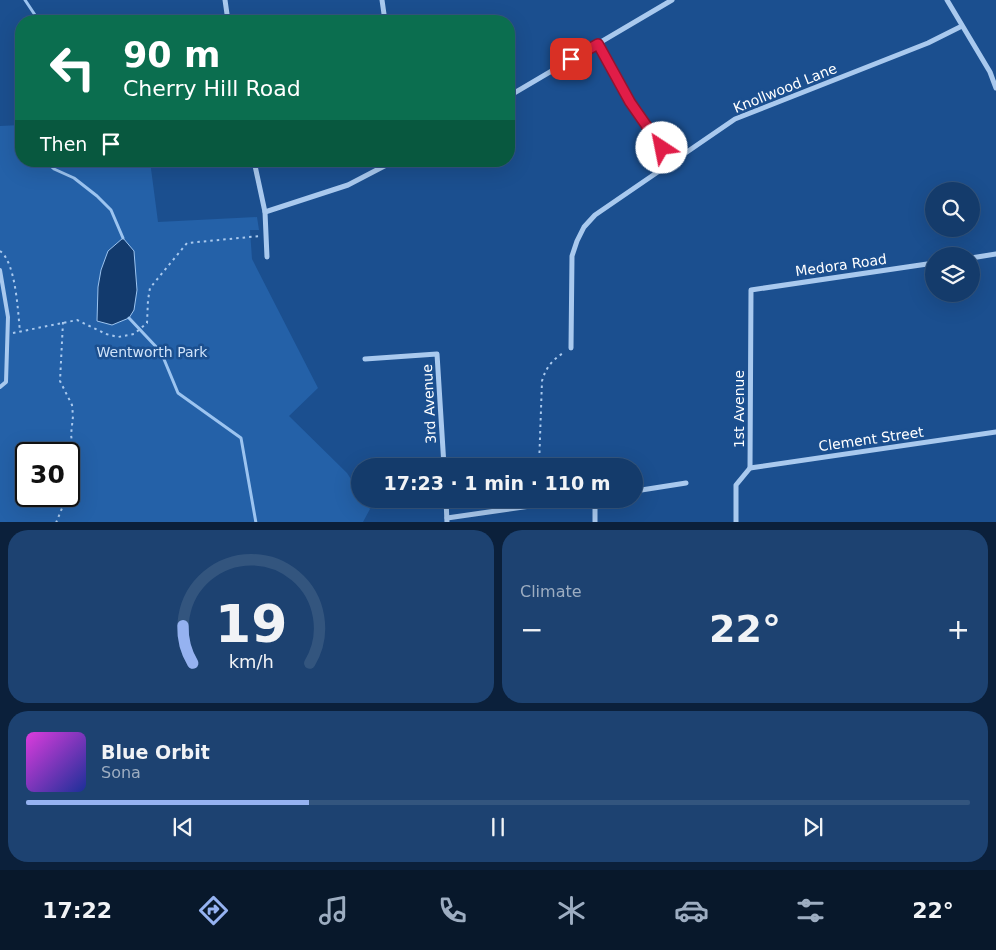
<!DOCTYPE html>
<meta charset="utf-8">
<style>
:root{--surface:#143b6b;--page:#1d4271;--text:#f1f3f6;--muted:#9dadc1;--line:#33557e;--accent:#95b2f1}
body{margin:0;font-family:"DejaVu Sans",sans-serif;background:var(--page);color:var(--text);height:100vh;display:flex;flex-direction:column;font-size:19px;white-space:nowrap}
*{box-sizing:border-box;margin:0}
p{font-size:16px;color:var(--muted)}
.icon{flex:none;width:28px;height:28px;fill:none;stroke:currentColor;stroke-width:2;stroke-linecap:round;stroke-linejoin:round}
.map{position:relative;height:522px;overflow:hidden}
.sheet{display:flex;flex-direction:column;gap:8px;padding:8px;background:#0b203b;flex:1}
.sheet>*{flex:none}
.banner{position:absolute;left:15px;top:15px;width:500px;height:152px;border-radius:20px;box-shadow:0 5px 20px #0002,0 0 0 1px var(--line);background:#0b6e4f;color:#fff;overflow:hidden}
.fabs{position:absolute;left:925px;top:182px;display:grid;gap:10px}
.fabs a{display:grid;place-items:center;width:55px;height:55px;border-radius:50%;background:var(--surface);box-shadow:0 5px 20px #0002,0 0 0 1px var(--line);font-size:25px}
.speed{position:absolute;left:15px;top:442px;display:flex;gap:10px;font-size:25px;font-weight:700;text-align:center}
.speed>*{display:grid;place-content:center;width:65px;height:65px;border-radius:50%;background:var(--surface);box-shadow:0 5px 20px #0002,0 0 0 1px var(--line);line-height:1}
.speed .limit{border:2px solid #111;border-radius:8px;background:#fff;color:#111}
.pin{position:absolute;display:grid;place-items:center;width:42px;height:42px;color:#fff;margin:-21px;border-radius:10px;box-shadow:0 2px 8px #0006}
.me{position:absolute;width:55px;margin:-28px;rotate:326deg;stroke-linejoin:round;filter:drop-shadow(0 0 4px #0008)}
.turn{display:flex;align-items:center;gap:18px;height:105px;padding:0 25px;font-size:22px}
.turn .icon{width:65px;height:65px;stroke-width:2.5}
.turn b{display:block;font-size:35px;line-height:42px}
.then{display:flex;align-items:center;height:48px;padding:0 25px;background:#0003;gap:10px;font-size:19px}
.big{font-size:38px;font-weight:600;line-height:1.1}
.sheet .tile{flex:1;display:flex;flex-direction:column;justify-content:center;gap:8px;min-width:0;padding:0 18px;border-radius:20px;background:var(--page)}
.sheet .dial{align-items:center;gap:0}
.dial svg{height:130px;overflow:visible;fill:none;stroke:var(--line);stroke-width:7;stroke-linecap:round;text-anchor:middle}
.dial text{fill:var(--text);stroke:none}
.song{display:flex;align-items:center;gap:15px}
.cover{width:60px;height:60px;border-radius:8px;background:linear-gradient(135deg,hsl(300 70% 55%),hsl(230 70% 35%))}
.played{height:5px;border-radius:2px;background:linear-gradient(90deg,var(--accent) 30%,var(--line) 30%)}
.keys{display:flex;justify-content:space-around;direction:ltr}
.heat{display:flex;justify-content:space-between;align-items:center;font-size:28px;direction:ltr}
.sheet .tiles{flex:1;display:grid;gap:8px;grid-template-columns:1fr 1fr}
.tile:last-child{grid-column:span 2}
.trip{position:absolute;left:351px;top:458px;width:292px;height:50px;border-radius:25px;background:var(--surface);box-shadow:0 5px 20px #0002,0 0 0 1px var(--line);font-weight:600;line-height:50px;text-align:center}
.menu{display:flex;height:80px;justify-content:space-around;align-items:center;background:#08182b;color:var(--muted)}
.menu .icon{width:35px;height:35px}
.menu .on{color:var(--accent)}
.menu b{font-size:22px;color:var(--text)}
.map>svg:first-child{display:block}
.green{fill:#2461a8;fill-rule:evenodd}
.water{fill:#123a6d;stroke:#9cc4f0}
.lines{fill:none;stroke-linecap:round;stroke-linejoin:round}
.stream{stroke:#9cc4f0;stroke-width:3}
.path{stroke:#a9c9ee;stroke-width:2;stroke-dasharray:2.5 4;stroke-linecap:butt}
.lane{stroke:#a9c9ee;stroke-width:4}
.street{stroke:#a9c9ee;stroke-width:5}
.route-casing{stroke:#92132f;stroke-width:12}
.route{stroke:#e11d48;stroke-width:9}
.labels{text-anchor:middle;stroke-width:5;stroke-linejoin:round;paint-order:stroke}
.street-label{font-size:14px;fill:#fff;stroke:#1b4f8f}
.park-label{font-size:14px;fill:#cfe3fa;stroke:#1b4f8f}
</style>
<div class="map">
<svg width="996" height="523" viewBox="0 0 996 523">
<rect width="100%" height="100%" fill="#1b4f8f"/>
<path class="green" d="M21,125V161H150L158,222L257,217L259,230H250L252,259L318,388L289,416L347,473L360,493V499H363L370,509L363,522H0V126ZM26,454H69V496H26Z"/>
<path class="water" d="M123,238L134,251L137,290L134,310L129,318L112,325L97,321L98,287L101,270L108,251Z"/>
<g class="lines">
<g class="stream">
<path d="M25,0L39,21"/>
<path d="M45,161L54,169L74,178L97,196L111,210L123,238"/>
<path d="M129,318L161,352L178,393L241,438L256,523"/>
</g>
<g class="path">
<path d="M0,251C16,262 18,313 20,332"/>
<path d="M63,322L60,381L72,405L73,416L71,435L75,460L69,482"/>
<path d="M13,333L77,320L106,334L118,337L134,334L147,323L148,300L150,288L187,243L260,236"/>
<path d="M539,466L542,381C546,367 553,359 565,352"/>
<path d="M56,523L67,496"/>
</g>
<path class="lane" d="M0,270L8,317L6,382L0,387"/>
<g class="street">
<path d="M225,0L228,21"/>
<path d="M382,0L385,21"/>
<path d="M947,0L990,72L996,88"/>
<path d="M598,43L630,102L671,162"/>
<path d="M509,96L672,0"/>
<path d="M254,161L265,212L267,257"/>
<path d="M265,212L348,185L394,161"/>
<path d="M971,258L996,254"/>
<path d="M571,348L572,256L577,241L584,227L595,215L735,119L928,43L962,26"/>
<path d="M365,359L437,354L444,466"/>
<path d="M750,468L996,432"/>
<path d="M635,491L686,483"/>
<path d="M446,499L447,523"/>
<path d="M595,499V523"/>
<path d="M447,518L579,499"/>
<path d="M736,523V485L750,468L751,290L934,263"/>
</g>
</g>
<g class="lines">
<defs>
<path id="route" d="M571,59L598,44L630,102L662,148"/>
</defs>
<use href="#route" class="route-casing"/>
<use href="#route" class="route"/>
</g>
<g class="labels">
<g class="street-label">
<text transform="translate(785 88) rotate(-22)" y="5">Knollwood Lane</text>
<text transform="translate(841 265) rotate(-8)" y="5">Medora Road</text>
<text transform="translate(429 404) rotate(-93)" y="5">3rd Avenue</text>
<text transform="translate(739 409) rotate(-90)" y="5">1st Avenue</text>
<text transform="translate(871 439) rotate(-8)" y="5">Clement Street</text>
</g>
<g class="park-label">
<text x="152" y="357">Wentworth Park</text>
</g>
</g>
</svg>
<div class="fabs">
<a><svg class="icon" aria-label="search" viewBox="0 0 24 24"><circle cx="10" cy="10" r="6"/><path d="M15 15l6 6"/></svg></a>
<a><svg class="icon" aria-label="layers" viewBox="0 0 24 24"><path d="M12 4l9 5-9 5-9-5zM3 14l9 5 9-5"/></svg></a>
</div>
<div class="speed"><div class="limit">30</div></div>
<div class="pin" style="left:571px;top:59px;background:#d93025"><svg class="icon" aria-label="arrive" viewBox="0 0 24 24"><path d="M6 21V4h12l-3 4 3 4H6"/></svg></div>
<svg class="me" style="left:662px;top:148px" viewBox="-20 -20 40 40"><circle r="19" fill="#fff"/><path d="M0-13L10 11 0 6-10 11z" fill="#e11d48"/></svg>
<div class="trip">17:23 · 1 min · 110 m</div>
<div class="banner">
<div class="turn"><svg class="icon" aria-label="left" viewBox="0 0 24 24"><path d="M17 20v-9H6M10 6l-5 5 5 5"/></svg><div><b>90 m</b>Cherry Hill Road</div></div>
<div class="then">Then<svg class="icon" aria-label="arrive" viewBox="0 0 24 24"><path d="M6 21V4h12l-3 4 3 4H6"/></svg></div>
</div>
</div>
<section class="sheet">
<div class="tiles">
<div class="tile dial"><svg viewBox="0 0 100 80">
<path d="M14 69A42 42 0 1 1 86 69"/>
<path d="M14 69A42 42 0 0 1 8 46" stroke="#95b2f1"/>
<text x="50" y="56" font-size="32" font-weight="700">19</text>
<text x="50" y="72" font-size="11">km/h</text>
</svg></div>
<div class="tile"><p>Climate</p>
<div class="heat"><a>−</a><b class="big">22°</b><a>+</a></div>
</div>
<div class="tile">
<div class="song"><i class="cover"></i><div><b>Blue Orbit</b><p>Sona</p></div></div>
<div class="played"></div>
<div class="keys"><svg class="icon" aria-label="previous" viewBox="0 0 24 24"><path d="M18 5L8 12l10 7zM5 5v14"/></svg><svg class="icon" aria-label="pause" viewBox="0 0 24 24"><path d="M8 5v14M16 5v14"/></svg><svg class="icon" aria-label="next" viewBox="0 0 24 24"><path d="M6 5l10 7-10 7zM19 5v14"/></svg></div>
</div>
</div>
</section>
<nav class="menu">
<b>17:22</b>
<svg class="icon on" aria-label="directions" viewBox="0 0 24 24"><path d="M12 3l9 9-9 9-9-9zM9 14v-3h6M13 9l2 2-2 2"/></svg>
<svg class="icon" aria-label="music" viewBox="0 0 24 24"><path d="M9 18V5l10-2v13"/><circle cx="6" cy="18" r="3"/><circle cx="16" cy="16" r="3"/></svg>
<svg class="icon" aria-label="phone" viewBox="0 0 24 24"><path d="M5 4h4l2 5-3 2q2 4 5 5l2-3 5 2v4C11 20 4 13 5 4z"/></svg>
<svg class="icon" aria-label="climate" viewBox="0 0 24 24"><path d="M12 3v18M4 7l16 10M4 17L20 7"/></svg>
<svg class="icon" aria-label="car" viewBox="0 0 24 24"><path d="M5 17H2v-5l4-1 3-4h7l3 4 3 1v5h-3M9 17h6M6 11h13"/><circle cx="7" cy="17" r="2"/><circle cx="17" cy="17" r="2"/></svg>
<svg class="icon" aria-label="filters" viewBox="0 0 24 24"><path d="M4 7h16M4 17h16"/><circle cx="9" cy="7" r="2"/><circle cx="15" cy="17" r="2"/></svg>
<b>22°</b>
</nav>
